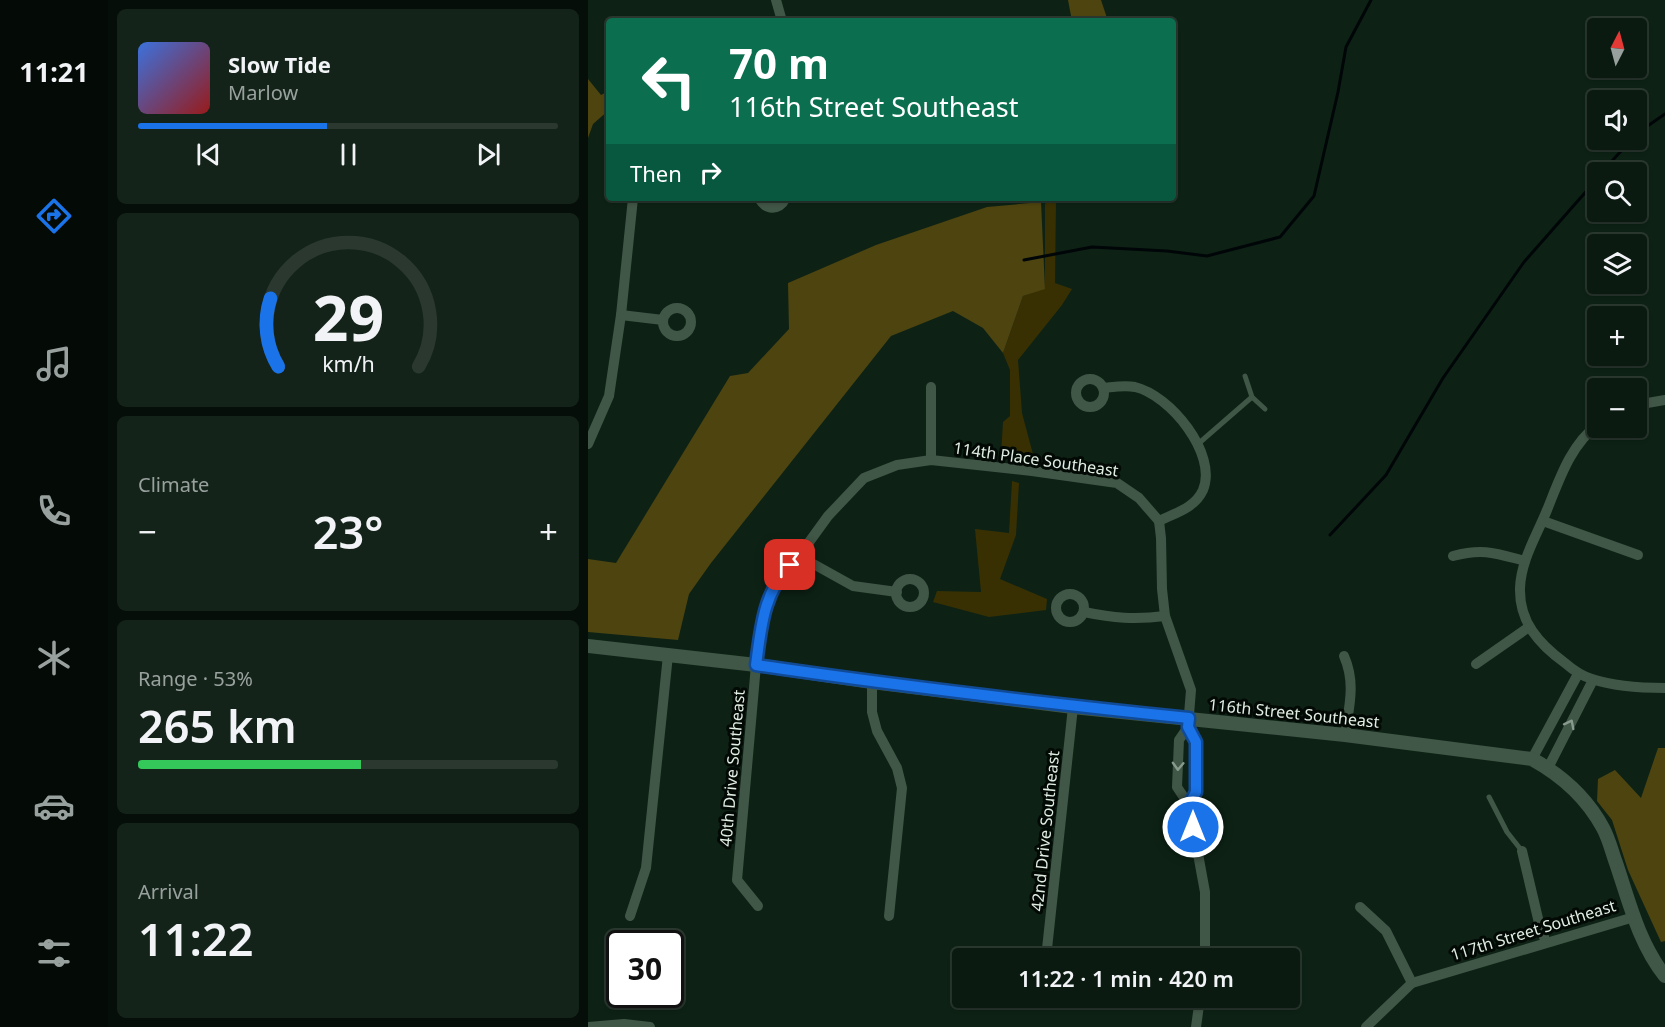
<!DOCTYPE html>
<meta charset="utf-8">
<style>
:root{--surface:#0a1a10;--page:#132319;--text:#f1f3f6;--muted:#99a19f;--line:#2a3830;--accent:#1a73e8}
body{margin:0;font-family:"Noto Sans",sans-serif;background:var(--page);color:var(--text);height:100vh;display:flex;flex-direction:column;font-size:22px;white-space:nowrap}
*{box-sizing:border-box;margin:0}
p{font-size:20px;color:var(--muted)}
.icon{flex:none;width:33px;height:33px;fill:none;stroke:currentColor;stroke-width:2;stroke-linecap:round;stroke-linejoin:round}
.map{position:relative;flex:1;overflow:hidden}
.drawer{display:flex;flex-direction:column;gap:9px;padding:9px;background:#060e09;width:480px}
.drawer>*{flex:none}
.top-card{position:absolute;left:18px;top:18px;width:570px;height:183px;border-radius:6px;box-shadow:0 2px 4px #0004,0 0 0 2px var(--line);background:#0b6e4f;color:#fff;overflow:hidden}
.needle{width:39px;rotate:6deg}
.buttons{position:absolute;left:999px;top:18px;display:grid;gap:12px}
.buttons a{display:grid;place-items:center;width:60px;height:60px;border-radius:6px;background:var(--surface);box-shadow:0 2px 4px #0004,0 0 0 2px var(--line);font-size:30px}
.speed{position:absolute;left:18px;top:930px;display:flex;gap:12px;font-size:30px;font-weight:700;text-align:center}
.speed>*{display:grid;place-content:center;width:78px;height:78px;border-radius:50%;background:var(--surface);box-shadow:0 2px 4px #0004,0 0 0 2px var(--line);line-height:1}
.speed .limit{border:3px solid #111;border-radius:9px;background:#fff;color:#111}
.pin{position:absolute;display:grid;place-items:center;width:51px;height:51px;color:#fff;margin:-26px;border-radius:12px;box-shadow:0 3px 9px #0006}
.me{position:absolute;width:66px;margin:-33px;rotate:0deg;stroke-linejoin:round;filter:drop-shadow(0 0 4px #0008)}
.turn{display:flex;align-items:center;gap:21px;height:126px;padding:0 24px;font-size:27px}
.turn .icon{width:78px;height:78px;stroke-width:2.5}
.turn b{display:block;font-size:42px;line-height:51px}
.then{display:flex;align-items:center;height:57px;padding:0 24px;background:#0003;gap:12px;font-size:22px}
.big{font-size:45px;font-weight:600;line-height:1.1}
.drawer .widget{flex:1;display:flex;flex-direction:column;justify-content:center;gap:9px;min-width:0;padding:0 21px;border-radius:9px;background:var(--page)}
.drawer .dial{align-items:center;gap:0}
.dial svg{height:156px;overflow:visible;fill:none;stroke:var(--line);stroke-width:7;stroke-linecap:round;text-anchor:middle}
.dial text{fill:var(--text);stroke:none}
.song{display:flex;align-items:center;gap:18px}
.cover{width:72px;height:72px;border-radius:9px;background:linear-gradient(135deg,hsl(220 70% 55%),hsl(0 70% 35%))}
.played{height:6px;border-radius:3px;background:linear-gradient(90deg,var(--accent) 45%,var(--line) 45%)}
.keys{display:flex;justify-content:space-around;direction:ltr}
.heat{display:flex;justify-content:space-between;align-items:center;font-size:33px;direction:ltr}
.charge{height:9px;border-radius:4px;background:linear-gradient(90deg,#34c759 53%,var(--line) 0)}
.trip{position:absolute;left:364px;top:948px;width:348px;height:60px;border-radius:6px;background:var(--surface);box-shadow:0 2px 4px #0004,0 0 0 2px var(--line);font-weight:600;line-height:60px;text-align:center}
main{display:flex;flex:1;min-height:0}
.menu{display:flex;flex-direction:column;width:108px;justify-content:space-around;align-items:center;background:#040a06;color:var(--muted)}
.menu .icon{width:42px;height:42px}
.menu .current{color:var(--accent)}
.menu b{font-size:27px;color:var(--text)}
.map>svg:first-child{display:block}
.green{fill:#383003}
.forest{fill:#4d4410}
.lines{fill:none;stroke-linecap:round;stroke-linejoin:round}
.stream{stroke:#000608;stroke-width:3}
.service{stroke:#405646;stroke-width:5}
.minor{stroke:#405646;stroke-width:10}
.tertiary{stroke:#405646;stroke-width:14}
.oneway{stroke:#889a8d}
.route-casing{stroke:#114b97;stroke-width:15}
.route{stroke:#1a73e8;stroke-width:10}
.labels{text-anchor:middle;stroke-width:6;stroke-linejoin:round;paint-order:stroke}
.street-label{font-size:16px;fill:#e1eee4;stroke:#030905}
</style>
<main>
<nav class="menu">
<b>11:21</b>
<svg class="icon current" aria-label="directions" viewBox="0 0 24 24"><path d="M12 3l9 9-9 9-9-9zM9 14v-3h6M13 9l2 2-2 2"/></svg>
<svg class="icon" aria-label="music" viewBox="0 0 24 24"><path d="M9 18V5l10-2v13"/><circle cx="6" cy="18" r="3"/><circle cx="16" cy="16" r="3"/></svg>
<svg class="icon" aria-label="phone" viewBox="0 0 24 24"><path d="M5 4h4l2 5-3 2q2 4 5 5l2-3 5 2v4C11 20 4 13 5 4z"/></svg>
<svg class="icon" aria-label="climate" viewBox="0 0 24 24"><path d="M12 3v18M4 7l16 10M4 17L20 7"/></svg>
<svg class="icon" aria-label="car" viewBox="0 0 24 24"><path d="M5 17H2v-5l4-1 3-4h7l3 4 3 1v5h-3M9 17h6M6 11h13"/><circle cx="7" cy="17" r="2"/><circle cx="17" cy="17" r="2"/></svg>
<svg class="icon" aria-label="filters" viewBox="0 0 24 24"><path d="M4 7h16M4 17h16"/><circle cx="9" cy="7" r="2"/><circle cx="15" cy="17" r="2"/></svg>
</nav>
<section class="drawer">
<div class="widget">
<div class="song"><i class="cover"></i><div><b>Slow Tide</b><p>Marlow</p></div></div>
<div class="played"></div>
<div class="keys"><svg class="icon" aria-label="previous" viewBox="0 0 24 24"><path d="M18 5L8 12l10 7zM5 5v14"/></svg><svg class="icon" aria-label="pause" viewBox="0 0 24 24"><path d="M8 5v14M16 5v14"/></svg><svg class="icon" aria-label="next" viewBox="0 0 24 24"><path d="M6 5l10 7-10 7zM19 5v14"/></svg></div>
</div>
<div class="widget dial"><svg viewBox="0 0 100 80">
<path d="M14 69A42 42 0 1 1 86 69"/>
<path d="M14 69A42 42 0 0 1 10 34" stroke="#1a73e8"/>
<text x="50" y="56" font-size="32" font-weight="700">29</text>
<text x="50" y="72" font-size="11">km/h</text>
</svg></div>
<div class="widget"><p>Climate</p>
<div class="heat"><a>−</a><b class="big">23°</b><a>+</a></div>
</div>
<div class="widget"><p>Range · 53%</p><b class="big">265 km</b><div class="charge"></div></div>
<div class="widget"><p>Arrival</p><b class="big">11:22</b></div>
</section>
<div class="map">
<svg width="1077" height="1027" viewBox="0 0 1077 1027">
<rect width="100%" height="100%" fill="#0d2215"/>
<g class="green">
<path d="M458,198L468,199L467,283L484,289L474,305L430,360L434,413L446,458L413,455L415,422L422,416V370L415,353L435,296L457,288V205Z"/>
<path d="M424,481L431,483L428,535L412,579L459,599L458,610L401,617L345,602L349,591L393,592L387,529L421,533Z"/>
</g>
<g class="forest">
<path d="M480,0H513L520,21H484Z"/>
<path d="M0,79L13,95L21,91V110L5,124L0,138Z"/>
<path d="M453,202L457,289L435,296L415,353L395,328L365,311L303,336L123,563L101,594L90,640L0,632V559L28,563L142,376L160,373L201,329L200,283L288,245L399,207Z"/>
<path d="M1070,748H1077V941L1073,942L1040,870L1024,820L1009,801L1010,779L1027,770L1053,798Z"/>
</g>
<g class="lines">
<g class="stream">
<path d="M1048,134L1077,114"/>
<path d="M1014,172L1043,140"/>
<path d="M436,260L504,247L579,251L619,256L692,237L726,196L750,92L758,47L783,0"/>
<path d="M742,535L798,475L855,378L936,262L1010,178"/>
</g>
<g class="service">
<path d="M657,376L664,397L677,409"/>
<path d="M610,444L664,397"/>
<path d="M901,797L919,832L934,851"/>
</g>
<g class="minor">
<path d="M188,0L194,21"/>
<path d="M171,198C178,211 191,211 198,198"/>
<circle cx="89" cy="322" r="14"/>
<path d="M33,315L75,320"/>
<circle cx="502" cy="393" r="14"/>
<path d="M515,388C526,387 536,385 547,387C582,395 630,454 615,490C607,508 587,513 571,521"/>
<path d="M1048,405L1077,400"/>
<path d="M1010,424C982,446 972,478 959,510C949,535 933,560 932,588C931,622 951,644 977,663C985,670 994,676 1004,679C1028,687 1053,688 1077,688"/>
<path d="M0,444L21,396L33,315L45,198"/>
<path d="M343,460V387"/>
<path d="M571,521L573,538L574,589L577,616L603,690L600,727L607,742L608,792L601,805"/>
<path d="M955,521L1050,555"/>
<path d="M211,556L265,586L309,592"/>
<path d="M865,556C895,548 907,553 937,561"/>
<circle cx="322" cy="593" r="14"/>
<circle cx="482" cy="608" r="14"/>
<path d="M496,612C525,618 547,620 577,616"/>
<path d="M756,656C768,683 761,707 757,735"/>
<path d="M888,664L941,627"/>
<path d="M284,682V712L289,731L309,768L314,788L301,916"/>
<path d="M600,727L591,740L589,787L601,805L617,892V958"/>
<path d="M944,759L990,674"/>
<path d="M960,768L1005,680"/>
<path d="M934,851L952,927L958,942"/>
<path d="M170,906L149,880L168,665L172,631L180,597L193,574L211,556L240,516L276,478L309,465L343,460L444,471L529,483L551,498L571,521"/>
<path d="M772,907L798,931L824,983"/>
<path d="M42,916L58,868L80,655"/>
<path d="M458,958L485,707"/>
<path d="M454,1003V998"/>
<path d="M0,1027L36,1024L62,1027"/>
<path d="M608,1027L612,998"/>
<path d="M778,1027L824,983L1046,917"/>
</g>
<path class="tertiary" d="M0,646L168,665L284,682L485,707L757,735L944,759C973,775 999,798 1015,828C1021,839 1024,852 1028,863C1041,901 1051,944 1077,976"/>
</g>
<defs><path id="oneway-chevron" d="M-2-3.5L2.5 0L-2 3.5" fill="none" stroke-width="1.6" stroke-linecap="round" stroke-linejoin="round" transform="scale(1.5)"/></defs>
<g class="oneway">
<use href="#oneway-chevron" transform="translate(982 724) rotate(-63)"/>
<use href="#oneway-chevron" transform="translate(590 766) rotate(92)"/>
</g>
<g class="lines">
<defs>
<path id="route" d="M202,565C175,594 173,628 168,665C312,686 456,703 601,718L600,727L608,742V792L601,805L605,827"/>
</defs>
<use href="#route" class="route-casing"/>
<use href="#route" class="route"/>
</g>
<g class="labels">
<g class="street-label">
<text transform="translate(448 459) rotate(8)" y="6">114th Place Southeast</text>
<text transform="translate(706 713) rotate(6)" y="6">116th Street Southeast</text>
<text transform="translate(144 768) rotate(-85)" y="6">40th Drive Southeast</text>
<text transform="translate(457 831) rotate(-84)" y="6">42nd Drive Southeast</text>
<text transform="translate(945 930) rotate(-17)" y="6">117th Street Southeast</text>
</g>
</g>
</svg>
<div class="buttons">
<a><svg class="needle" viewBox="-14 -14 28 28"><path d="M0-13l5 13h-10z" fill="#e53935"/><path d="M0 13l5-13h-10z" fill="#99a19f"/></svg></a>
<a><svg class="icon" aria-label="sound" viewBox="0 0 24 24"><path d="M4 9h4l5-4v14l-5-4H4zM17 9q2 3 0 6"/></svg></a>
<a><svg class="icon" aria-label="search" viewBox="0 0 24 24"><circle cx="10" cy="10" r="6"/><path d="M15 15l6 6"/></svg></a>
<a><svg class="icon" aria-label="layers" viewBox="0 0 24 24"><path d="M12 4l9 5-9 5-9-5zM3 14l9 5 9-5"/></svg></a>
<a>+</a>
<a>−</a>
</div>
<div class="speed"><div class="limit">30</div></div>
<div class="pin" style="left:202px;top:565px;background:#d93025"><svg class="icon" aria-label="arrive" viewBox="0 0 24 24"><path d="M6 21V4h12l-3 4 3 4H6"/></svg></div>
<svg class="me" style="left:605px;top:827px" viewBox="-20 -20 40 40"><circle r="17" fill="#1a73e8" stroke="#fff" stroke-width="3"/><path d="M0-11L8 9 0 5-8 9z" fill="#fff"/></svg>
<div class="trip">11:22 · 1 min · 420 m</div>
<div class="top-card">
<div class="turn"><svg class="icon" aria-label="left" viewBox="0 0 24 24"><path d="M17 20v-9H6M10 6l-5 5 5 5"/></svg><div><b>70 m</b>116th Street Southeast</div></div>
<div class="then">Then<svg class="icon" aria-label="right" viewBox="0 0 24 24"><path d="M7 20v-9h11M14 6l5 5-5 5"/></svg></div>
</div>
</div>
</main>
